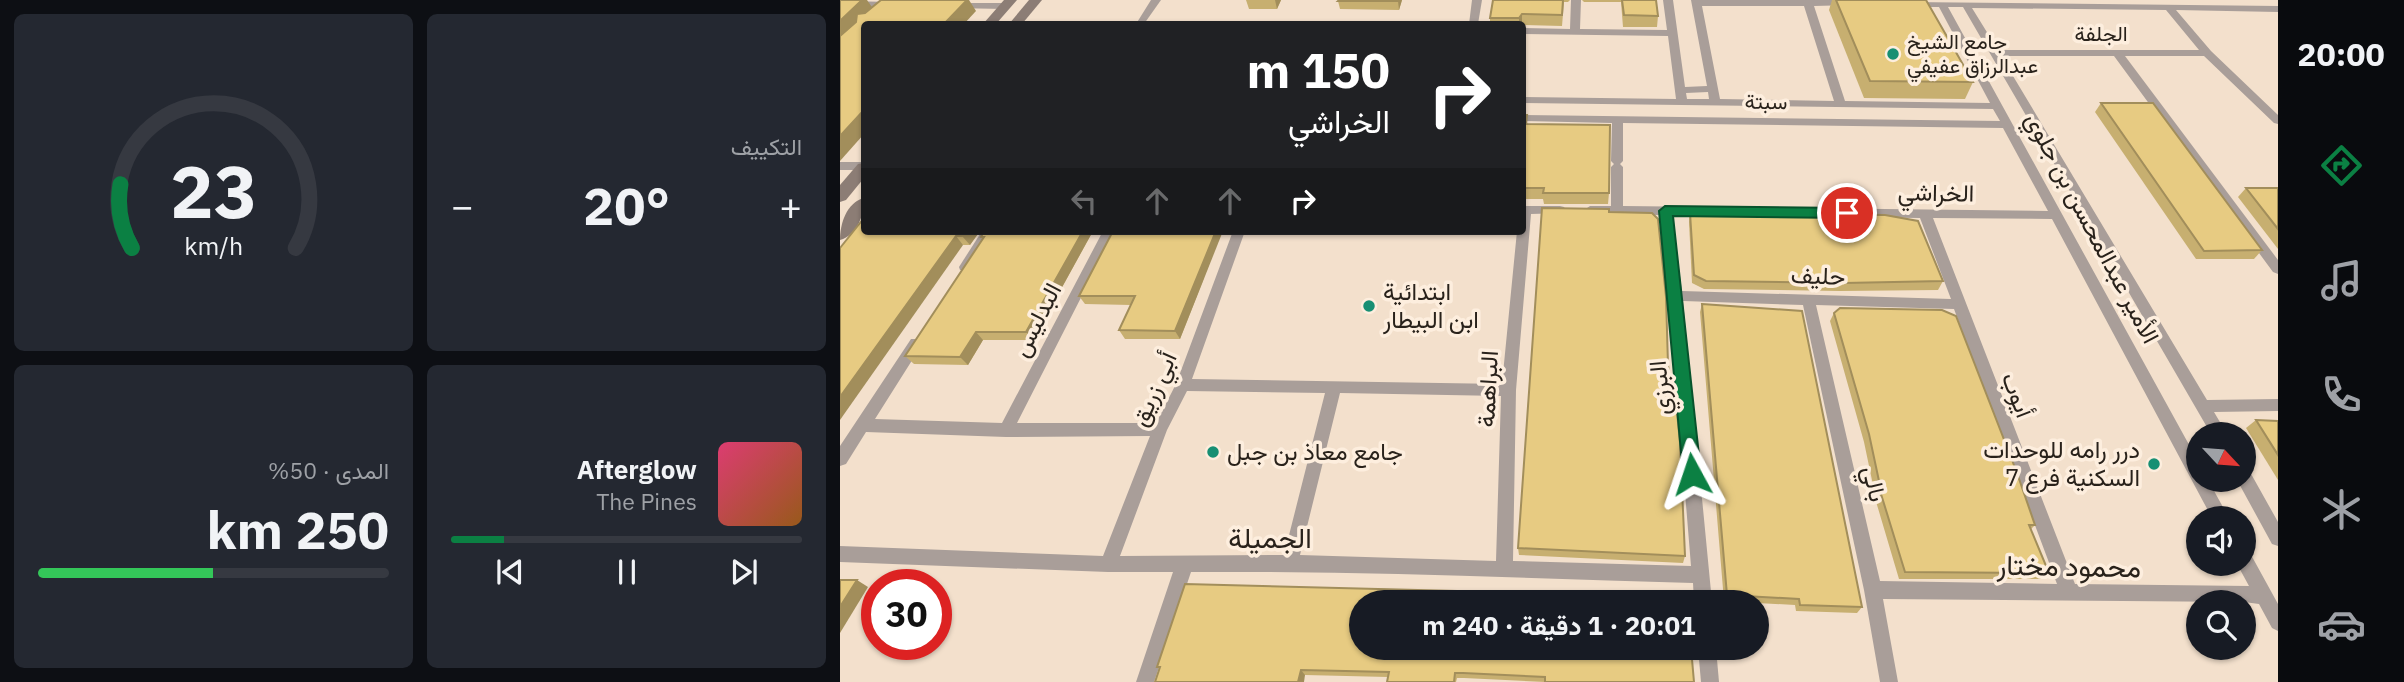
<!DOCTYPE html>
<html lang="ar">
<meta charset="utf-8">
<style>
:root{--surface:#171b24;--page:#242831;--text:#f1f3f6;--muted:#9ea1a6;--line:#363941;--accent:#0b8043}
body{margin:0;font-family:"IBM Plex Sans",Vazirmatn,sans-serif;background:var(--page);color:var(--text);direction:rtl;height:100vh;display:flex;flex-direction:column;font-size:26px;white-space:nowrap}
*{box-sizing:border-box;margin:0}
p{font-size:23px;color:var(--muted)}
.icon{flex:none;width:38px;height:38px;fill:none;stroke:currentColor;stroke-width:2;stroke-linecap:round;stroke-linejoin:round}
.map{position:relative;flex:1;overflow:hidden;direction:ltr}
.side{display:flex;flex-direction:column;gap:14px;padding:14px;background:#0d0f14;width:840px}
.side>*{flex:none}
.banner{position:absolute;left:21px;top:21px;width:665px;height:214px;border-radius:7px;box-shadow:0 2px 5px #0004;direction:rtl;background:#202124;color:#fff;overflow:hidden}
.needle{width:46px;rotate:116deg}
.buttons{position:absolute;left:1346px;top:422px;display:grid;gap:14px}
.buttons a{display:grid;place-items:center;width:70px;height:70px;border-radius:50%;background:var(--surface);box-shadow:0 2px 5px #0004;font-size:35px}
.speed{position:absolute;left:21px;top:569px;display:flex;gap:14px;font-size:35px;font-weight:700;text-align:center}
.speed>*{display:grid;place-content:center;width:91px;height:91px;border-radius:50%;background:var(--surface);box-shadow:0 2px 5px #0004;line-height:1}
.speed .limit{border:10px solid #d22;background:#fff;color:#111}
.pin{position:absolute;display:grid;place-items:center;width:60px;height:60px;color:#fff;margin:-30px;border:4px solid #fff;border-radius:50%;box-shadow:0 2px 7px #0007}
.me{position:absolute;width:77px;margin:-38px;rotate:355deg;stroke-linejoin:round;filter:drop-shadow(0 0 5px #0008)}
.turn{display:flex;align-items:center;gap:24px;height:147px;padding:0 21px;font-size:32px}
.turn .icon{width:91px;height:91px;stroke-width:2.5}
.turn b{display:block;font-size:49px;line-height:60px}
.lanes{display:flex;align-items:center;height:66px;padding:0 21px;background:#0003;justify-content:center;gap:35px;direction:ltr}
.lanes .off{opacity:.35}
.big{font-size:52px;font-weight:700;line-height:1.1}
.side .widget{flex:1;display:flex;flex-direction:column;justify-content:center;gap:10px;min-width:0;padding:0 24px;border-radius:10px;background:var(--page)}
.side .dial{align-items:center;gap:0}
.dial svg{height:182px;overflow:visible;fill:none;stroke:var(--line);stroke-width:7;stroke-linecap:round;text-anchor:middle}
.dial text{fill:var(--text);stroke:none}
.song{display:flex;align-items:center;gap:21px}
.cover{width:84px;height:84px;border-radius:10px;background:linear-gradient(135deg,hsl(340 70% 55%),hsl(30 70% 35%))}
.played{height:7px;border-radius:4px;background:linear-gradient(90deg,var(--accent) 15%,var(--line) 15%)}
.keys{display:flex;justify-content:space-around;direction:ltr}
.heat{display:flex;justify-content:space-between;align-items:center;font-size:38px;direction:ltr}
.charge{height:10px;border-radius:5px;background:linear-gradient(90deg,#34c759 50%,var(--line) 0)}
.side .tiles{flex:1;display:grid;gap:14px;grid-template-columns:repeat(2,1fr)}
.trip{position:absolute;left:509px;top:590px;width:420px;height:70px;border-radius:35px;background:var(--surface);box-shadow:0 2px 5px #0004;font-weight:700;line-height:70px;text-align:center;direction:rtl}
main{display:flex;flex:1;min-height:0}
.tab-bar{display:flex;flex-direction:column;width:126px;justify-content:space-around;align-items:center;background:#090b0e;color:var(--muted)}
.tab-bar .icon{width:49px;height:49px}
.tab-bar .active{color:var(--accent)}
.tab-bar b{font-size:32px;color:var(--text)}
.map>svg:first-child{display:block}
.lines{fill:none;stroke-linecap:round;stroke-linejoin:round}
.street{fill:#a99e99;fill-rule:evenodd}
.secondary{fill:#8c7d75;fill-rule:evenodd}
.wall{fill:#c7af70}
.shaded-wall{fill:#a28e5b}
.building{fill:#e7cb82;stroke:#a28e5b;stroke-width:2}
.route{fill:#0b8043;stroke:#07532c;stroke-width:2}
.poi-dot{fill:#178f73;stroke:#fdeede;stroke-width:2.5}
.labels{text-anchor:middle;stroke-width:7;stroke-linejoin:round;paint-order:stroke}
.far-street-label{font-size:21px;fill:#29221b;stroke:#fdeede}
.far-poi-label{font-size:21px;fill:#29221b;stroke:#fdeede;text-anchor:start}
.street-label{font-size:24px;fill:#29221b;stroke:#fdeede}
.poi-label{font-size:24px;fill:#29221b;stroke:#fdeede;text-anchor:start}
.near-street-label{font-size:28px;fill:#29221b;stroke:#fdeede}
</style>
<main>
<nav class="tab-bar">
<b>20:00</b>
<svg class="icon active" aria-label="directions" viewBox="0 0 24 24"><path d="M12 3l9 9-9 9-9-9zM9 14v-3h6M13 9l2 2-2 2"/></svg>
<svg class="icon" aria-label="music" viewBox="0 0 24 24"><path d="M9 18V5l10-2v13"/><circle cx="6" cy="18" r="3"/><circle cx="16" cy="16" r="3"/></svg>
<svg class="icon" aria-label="phone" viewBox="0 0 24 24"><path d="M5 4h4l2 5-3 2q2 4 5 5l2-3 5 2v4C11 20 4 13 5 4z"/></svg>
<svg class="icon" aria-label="climate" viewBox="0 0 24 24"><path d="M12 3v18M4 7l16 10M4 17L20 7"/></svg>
<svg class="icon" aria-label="car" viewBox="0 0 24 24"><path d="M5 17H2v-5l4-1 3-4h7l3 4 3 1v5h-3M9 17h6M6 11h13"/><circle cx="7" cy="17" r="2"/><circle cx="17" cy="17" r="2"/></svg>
</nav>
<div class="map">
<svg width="1438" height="682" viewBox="0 0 1438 682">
<rect width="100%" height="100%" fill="#f3e0cc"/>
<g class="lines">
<g class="street">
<path d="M311,0H321L304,24H296Z"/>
<path d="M632,0H642L638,24H629Z"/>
<path d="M731,0H741L740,29L827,30L823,0H833L845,87L867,86L851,0H1009L1014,3L1012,5L974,6L1005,101L1150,103L1099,7H1071L1066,4L1068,2L1438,6V12L1336,10L1371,51L1438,115V124L1434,123L1364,56H1285L1438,260V274L1433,272L1274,56H1161L1367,400L1438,399V411L1374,412L1387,434H1371L1123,7H1108L1358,461V480H1368L1389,518H1372L1212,219L1093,218L1235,584L1409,586L1397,564H1404V551L1410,553L1438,604V631L1432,628L1419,604L1404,602L1043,599L1058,682H1040L1024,590L963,305L843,301L872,602H854L853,583C685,578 519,571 351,572L314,682H296L333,572H268L0,562V546L263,556L310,436L166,437L26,432L6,464L0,466V446L71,339H81L83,343L35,419L162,423L263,231H275L177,423H316L336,384L393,231H405L352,379L662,384L677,231H682V206H720L724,207L726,210L724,213L691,214L676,390L673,561L851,566L829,296L819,215L750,214L744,210L750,206H771V167L774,164L771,161L772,123L682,121V115L1160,121L1153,109L682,103V97L836,99L828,36L682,34V28L730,29ZM862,6H964L994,101L880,99ZM1132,8L1326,10L1359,50H1158ZM868,92L869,99H847L846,93ZM783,123L1163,128L1208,211L783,206V167L780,164L783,161ZM832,215L1080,218L1111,299L842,291ZM976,305L1114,309L1217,584L1040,581ZM347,391L485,393L444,555L280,556L327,430ZM500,393L661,396L656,561L460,555Z"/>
<path d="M0,1L55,2L60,5L55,8L0,7Z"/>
<path d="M114,3H165L170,6L165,9L111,8V4Z"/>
<rect x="0" y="162" width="24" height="8"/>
<path d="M142,231H154L130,270H120L119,267Z"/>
<path d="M1404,470L1410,472L1438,522V546L1432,544L1397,480H1404Z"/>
<path d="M858,648H876L879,682H861Z"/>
</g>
<g class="secondary">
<path d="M164,0H177L156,24H143Z"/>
<path d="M189,0H202L182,24H169Z"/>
<path d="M24,163V178L6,200L0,202V185L18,164Z"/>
<path d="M24,198C25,214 17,235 0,240C0,224 6,203 24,198Z"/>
</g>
</g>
<g class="wall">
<path d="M406,0H441L437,9H409Z"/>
<path d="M562,0L559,10L500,9L498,1Z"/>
<path d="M653,0H730L728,2H724L722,26L650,24V18Z"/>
<path d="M742,0H816L818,16L817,27H783L781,2H744Z"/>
<path d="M992,0H1086L1133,82L1125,99L1024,98L989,10Z"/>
<path d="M1261,103L1422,250L1414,259H1356L1255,112Z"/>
<path d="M682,115L688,124L769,193L768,204H704L703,199H682Z"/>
<path d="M1406,188H1438V249L1398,197Z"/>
<path d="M769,212L828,365L845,556L843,563L679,555L678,548Z"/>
<path d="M850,213L1103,281L1098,290L1000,291L864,289L852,283L849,222Z"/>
<path d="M24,218L140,231L130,245H123Z"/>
<path d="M144,231H253L193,340H143L128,365L74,364L65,356L143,239L141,237Z"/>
<path d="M364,278L340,339H285L279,330L291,305L245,304L239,296Z"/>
<path d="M862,304L1022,607L1017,613L956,611L955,605L917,603V602L884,601L860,312Z"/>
<path d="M994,313L1195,525L1191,529L1209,573L1201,579H1059L1032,488L1033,485L1024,442L990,321Z"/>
<path d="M1416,420L1438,421V480L1406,428Z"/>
<path d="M851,648L705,682L624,678H617L616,682H547L548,677L465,675L319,669L317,667Z"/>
</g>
<g class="shaded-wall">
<path d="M22,0H27L34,10L0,42V21Z"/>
<path d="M127,0H129L136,11L124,24H104Z"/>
<path d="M435,0H441L437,9Z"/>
<path d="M558,0H562L559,10L558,1Z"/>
<path d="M682,14V24H679V18Z"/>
<path d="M24,110V134L0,161V136Z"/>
<path d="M126,231H140L130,245L122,236Z"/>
<path d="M243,231H253L193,340L186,332Z"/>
<path d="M376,231H383L340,339L335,331Z"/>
<path d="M116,236L123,245L0,420V397Z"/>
<path d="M136,332L143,340L128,365L120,357Z"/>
<path d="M17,580L28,587L0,633V607Z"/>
<path d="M461,670L465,675L464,682H458Z"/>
</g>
<g class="building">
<path d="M0,0H22L0,21Z"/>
<path d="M41,0H127L104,24H24V110L0,136V36L16,22L17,14L25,13Z"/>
<path d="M499,0H558V1H498Z"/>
<path d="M653,0H723L722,15L682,14L679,18H650Z"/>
<path d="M782,0H816L818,16L784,15Z"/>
<path d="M996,0H1086L1133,82L1030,81Z"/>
<path d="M1261,103H1313L1422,250L1364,251Z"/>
<path d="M682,115H687L686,124L770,125L769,193H703L704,188H682Z"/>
<path d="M1406,188H1438V229Z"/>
<path d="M702,208L769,209V212L812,213L818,219L826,297L828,365L833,402H836L840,443L845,556L678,548Z"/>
<path d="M850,213L1045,215L1078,221L1103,281L1004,283L866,281L854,275Z"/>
<path d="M24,218V231H126L122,236H116L0,397V248Z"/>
<path d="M144,231H243L186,332H136L120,357L65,356L144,237H141Z"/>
<path d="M273,231H376L335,331L279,330L295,296H239Z"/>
<path d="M862,304L962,311L1022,607L960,605L959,599L887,595Z"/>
<path d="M1000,308L1102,310L1116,316L1177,473L1195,525H1189L1209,573L1065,572L1037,481H1039L1029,434L994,313Z"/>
<path d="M1416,420L1438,421V455Z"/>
<path d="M0,580H17L0,607Z"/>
<path d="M345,584L774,595V592L840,593L847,602H522V648H851L854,682H705V677L623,673H615L614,682H547L549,672L461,670L458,682H315L320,667H317Z"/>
</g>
<path class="route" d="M825,206L1007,208L1014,213L1007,218L833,216L861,474L858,479L852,482L846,479L843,474L819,211Z"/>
<g class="poi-dot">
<circle cx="1053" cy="54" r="7"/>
<circle cx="529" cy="306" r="7"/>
<circle cx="373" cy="452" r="7"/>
<circle cx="1314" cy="464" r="7"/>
</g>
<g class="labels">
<g class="far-street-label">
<text x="1261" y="41">الجلفة</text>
<text transform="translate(926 102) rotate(1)" y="7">سبتة</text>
</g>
<g class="far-poi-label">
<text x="1067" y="49">جامع الشيخ<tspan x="1067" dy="24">عبدالرزاق عفيفي</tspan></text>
</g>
<g class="street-label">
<text transform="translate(1096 193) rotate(1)" y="8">الخراشي</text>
<text transform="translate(1252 228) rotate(62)" y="8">الأمير عبدالمحسن بن جلوي</text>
<text transform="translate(978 276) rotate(2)" y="8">حليف</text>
<text transform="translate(197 320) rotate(-63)" y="8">البدليس</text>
<text transform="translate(820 388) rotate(-95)" y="8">البرزي</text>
<text transform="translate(314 389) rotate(-66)" y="8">أبي زريق</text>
<text transform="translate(648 389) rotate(-87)" y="8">البراهمة</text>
<text transform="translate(1177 395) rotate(69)" y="8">أيوب</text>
<text transform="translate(1034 484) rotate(77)" y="8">بالي</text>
</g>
<g class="poi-label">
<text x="543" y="300">ابتدائية<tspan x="543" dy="28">ابن البيطار</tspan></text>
<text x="1300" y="458" text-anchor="end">درر رامه للوحدات<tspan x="1300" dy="28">السكنية فرع 7</tspan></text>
<text x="387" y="460">جامع معاذ بن جبل</text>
</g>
<g class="near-street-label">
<text x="430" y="548">الجميلة</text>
<text transform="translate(1229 566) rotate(1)" y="10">محمود مختار</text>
</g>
</g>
</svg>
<div class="buttons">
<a><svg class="needle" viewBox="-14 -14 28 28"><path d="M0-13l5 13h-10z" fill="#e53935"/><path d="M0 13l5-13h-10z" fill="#9ea1a6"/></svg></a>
<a><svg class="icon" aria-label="sound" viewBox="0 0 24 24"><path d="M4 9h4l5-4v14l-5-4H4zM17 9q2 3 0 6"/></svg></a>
<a><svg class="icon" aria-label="search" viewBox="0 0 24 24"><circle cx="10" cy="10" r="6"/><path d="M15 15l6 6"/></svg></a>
</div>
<div class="speed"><div class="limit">30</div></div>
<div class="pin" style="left:1007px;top:213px;background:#d93025"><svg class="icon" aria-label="arrive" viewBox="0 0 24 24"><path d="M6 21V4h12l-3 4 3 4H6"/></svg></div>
<svg class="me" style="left:852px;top:474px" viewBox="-20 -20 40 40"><path d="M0-17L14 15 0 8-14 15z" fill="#0b8043" stroke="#fff" stroke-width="4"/></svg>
<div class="trip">20:01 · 1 دقيقة · 240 m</div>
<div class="banner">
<div class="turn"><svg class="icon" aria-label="right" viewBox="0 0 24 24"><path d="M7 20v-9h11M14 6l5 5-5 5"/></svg><div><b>150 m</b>الخراشي</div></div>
<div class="lanes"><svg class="icon off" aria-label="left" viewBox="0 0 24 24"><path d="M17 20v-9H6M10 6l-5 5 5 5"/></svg><svg class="icon off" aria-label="ahead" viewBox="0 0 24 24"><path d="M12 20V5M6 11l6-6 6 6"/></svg><svg class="icon off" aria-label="ahead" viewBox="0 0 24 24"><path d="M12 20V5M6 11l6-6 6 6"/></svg><svg class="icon" aria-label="right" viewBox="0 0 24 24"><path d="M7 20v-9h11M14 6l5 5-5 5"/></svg></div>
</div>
</div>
<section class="side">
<div class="tiles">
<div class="widget"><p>التكييف</p>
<div class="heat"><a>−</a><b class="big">20°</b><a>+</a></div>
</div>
<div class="widget dial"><svg viewBox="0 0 100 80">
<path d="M14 69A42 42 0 1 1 86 69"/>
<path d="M14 69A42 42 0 0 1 9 41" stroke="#0b8043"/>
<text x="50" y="56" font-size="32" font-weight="700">23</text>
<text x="50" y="72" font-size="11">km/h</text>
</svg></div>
<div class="widget">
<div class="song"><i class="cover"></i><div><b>Afterglow</b><p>The Pines</p></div></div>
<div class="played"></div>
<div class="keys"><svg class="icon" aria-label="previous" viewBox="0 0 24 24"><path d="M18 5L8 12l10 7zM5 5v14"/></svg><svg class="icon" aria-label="pause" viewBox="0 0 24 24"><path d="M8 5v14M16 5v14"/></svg><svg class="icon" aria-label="next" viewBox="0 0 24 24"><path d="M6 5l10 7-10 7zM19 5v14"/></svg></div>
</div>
<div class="widget"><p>المدى · 50%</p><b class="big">250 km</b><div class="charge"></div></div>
</div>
</section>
</main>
